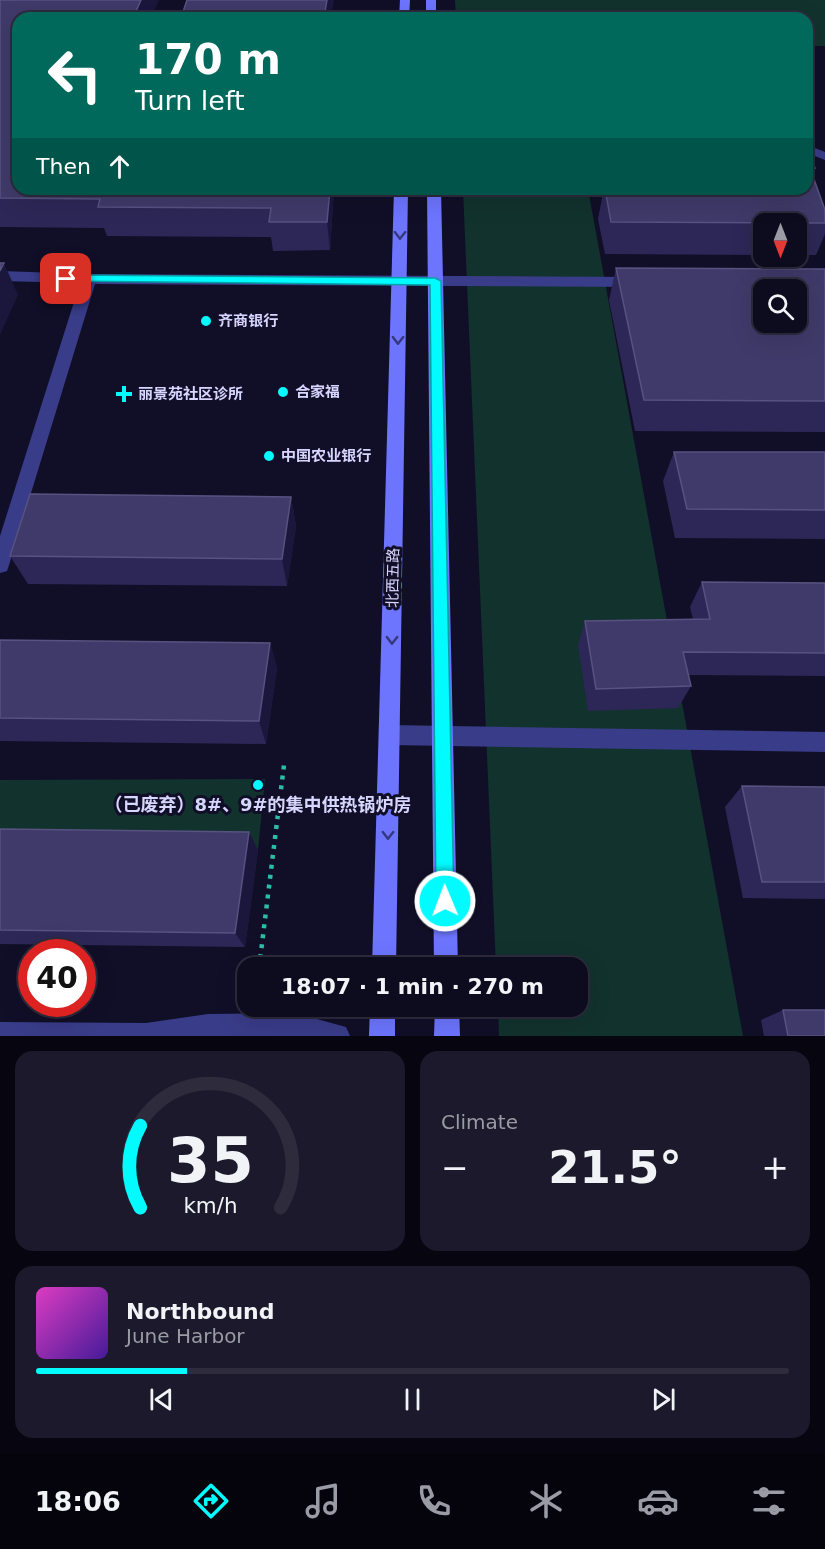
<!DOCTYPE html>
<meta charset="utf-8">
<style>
:root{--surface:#0d0b1e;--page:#1b192b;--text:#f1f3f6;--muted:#9a9ba4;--line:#2d2b3c;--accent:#02fbff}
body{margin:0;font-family:"DejaVu Sans","Noto Sans SC",sans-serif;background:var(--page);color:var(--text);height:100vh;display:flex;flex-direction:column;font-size:22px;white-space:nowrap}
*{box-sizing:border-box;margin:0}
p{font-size:20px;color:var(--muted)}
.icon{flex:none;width:33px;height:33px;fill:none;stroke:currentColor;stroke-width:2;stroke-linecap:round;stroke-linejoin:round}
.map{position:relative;height:1036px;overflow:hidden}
.side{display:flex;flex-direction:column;gap:15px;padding:15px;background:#070610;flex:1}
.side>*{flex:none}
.banner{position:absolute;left:12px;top:12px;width:801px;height:183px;border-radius:18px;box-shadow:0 6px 24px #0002,0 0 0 2px var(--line);background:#00695c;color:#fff;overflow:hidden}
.needle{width:39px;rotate:180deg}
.controls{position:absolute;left:753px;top:213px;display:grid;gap:12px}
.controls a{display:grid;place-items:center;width:54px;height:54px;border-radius:12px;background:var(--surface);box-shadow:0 6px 24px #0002,0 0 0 2px var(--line);font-size:30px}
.speed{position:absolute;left:18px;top:939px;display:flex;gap:12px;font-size:30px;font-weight:700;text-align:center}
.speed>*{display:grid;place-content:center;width:78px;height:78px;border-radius:50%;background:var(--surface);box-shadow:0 6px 24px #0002,0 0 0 2px var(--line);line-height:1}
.speed .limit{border:9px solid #d22;background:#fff;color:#111}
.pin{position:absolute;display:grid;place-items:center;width:51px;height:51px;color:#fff;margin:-26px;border-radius:12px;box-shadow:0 3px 9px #0006}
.me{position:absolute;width:66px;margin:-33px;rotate:359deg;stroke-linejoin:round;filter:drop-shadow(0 0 4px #0008)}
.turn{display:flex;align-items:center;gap:21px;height:126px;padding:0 24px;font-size:27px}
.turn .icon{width:78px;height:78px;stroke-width:2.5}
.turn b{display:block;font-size:42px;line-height:51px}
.then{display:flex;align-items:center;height:57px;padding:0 24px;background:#0003;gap:12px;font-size:22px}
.big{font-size:45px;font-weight:700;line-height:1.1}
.side .card{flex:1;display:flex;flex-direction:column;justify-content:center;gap:9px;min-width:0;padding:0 21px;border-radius:18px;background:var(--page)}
.side .dial{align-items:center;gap:0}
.dial svg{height:156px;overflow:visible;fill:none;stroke:var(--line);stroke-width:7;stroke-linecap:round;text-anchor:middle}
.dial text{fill:var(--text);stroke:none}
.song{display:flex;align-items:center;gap:18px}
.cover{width:72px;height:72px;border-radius:9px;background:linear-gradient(135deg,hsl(310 70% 55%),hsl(260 70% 35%))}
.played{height:6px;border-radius:3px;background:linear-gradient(90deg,var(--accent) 20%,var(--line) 20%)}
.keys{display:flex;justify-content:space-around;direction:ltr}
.heat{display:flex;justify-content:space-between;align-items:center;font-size:33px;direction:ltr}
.side .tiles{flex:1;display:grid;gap:15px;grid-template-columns:1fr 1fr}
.card:last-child{grid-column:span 2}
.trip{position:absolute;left:237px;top:957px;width:351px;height:60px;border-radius:18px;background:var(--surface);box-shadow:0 6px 24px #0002,0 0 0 2px var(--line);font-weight:700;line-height:60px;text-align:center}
.dock{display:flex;height:96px;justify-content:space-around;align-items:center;background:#05040c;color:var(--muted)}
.dock .icon{width:42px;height:42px}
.dock .selected{color:var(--accent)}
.dock b{font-size:27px;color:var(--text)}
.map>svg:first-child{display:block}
.green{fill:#12322e}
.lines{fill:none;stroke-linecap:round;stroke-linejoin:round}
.path{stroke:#2cbda9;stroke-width:4.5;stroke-dasharray:4 6;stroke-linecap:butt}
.street{fill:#393c88;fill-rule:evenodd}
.secondary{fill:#6d75ff;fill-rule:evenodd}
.wall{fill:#2d2757}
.shaded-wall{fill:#1a163c}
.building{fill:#3f3a69;stroke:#575280;stroke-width:1.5;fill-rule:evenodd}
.oneway{stroke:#36387e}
.route{fill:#02fbff;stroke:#01a3a6;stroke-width:1.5}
.poi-dot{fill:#02fbff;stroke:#110f28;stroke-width:2}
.labels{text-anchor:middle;stroke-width:6;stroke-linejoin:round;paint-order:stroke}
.poi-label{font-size:15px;font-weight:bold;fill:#d7d6ff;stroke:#110f28;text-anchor:start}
.street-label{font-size:15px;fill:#d7d6ff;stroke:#110f28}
.near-poi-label{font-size:18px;font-weight:bold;fill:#d7d6ff;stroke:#110f28}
</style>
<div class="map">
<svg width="825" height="1036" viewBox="0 0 825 1036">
<rect width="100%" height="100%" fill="#110f28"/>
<g class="green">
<path d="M455,0H825V46H807V18H456Z"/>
<path d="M463,189H588L743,1036H499L498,1007L578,1006V968L496,967Z"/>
<path d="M265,779L258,850L0,847V780Z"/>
</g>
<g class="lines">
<path class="path" d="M259,968L284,765"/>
<g class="street">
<path d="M807,145L825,152V160L807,153Z"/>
<path d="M0,271L89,274L637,277L644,282L637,287L95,284L9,565L7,571L0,573V536L80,283L0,281Z"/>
<path d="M390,725L825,732V752L390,745L383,742L379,735L383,728Z"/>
<path d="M295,1013L346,1027L350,1036H0V1022L146,1023L208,1014Z"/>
</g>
<g class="secondary">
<path d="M400,0H410L409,18H399Z"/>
<rect x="426" y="0" width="10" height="18"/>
<path d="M394,189H408L396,968H372Z"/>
<path d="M427,189H441L458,968H434Z"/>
<path d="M370,1006H395V1036H369Z"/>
<path d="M435,1006H459L460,1036H434Z"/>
</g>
</g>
<g class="wall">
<path d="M0,0L18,18L334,189L330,250L273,251L271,237L107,236L104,228L0,227Z"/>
<path d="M807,148L815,168L812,175L825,210V234L816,255H796V224H764V255L605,254L598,219L602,198L600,189H807Z"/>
<path d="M616,268L825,269V432L635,431L609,300Z"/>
<path d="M674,452H825V539L675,538L663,481Z"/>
<path d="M291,497L296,526L287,586L28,584L10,556Z"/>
<path d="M702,582L825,583V676L688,675L691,686L678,708L588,711L578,645L585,621L693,619L690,607Z"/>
<path d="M0,640L270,643L277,668L266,744L0,741Z"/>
<path d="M742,786L825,787V899L743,898L725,807Z"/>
<path d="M0,829L249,832L258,850L245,947L0,944Z"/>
<path d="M783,1010L825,1036H764L761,1020Z"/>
</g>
<g class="shaded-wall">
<path d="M141,0H159L151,18H133Z"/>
<path d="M327,0H334L331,18H324Z"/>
<path d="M330,189H334L330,250L327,222Z"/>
<path d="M4,263L18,295L0,335V271Z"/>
<path d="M291,497L296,526L287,586L282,559Z"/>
<path d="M270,643L277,668L266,744L259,721Z"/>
<path d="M249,832L258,850L245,947L235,933Z"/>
</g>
<g class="building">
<path d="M0,0H141L133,18H18V189H330L327,222H269L271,208L98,207L100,199L0,198Z"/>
<path d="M187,0H327L324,18H181Z"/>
<path d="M807,148L815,168H810L825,210V223L611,222L605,189H807Z"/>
<path d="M0,263H4L0,271Z"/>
<path d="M616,268L825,269V401L644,400ZM764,290H796V322H764Z"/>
<path d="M674,452H825V510L687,509Z"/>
<path d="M30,494L291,497L282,559L10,556Z"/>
<path d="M702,582L825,583V653L683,652L691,686L596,689L585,621L710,619Z"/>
<path d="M0,640L270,643L259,721L0,718Z"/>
<path d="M742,786L825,787V882H762Z"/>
<path d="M0,829L249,832L235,933L0,930Z"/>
<path d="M783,1010H825V1036H788Z"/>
</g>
<defs><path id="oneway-chevron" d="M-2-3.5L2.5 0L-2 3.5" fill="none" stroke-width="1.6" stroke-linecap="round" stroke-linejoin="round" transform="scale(1.5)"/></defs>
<g class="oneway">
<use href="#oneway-chevron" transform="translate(400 235) rotate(91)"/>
<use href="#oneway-chevron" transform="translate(398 340) rotate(91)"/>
<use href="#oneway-chevron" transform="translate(392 640) rotate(91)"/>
<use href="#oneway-chevron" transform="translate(388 835) rotate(91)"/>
</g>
<path class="route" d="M66,275L435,278L441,281L454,901L451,907L445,910L439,907L436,901L430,285L63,281L61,279Z"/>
<g class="poi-dot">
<circle cx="206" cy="321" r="6"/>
<circle cx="283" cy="392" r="6"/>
<path d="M121 385h6v6h6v6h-6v6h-6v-6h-6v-6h6z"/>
<circle cx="269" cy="456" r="6"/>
<circle cx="258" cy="785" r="6"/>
</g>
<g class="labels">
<g class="poi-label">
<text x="218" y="326">齐商银行</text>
<text x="295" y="397">合家福</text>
<text x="138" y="399">丽景苑社区诊所</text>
<text x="281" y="461">中国农业银行</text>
</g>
<g class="street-label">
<text transform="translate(393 578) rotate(-89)" y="5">北西五路</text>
</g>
<g class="near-poi-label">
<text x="258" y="811">（已废弃）8#、9#的集中供热锅炉房</text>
</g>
</g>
</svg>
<div class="controls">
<a><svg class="needle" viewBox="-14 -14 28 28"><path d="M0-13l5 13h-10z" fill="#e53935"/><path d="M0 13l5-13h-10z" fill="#9a9ba4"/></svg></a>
<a><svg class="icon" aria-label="search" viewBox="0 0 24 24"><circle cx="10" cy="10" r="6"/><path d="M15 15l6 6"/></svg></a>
</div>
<div class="speed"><div class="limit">40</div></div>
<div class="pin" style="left:66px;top:279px;background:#d93025"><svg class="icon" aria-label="arrive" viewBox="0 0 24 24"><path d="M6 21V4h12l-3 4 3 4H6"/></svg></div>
<svg class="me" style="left:445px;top:901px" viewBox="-20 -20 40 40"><circle r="17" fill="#02fbff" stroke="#fff" stroke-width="3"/><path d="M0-11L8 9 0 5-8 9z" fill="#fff"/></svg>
<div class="trip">18:07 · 1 min · 270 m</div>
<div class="banner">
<div class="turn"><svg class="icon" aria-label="left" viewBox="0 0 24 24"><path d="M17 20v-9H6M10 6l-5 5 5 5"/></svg><div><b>170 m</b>Turn left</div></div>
<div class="then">Then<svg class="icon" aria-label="ahead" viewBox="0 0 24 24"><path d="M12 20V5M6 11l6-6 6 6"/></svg></div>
</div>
</div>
<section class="side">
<div class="tiles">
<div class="card dial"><svg viewBox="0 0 100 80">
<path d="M14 69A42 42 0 1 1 86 69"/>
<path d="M14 69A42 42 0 0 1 14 27" stroke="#02fbff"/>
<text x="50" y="56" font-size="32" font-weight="700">35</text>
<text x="50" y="72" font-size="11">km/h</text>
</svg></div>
<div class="card"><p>Climate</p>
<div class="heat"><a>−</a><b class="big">21.5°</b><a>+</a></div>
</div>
<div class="card">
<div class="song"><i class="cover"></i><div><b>Northbound</b><p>June Harbor</p></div></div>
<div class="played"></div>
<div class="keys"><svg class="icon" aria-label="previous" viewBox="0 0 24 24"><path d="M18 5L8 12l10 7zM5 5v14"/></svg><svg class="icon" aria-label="pause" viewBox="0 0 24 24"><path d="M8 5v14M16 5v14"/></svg><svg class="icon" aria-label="next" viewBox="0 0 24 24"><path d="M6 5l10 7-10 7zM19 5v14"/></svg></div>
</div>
</div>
</section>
<nav class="dock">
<b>18:06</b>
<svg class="icon selected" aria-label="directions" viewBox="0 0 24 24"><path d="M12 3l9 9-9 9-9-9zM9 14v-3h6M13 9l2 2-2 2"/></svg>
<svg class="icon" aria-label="music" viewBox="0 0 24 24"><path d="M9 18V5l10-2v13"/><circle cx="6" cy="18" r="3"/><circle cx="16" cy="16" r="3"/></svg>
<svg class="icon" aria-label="phone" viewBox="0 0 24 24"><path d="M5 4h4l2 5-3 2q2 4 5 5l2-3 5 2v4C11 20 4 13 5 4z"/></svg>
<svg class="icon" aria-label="climate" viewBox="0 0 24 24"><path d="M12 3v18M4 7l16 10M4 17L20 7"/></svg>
<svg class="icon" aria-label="car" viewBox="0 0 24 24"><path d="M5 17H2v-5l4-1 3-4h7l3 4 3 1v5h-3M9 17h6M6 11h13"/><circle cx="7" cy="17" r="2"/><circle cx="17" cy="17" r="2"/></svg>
<svg class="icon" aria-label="filters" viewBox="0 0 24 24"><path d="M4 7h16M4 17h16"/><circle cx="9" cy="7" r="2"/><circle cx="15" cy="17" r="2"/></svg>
</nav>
